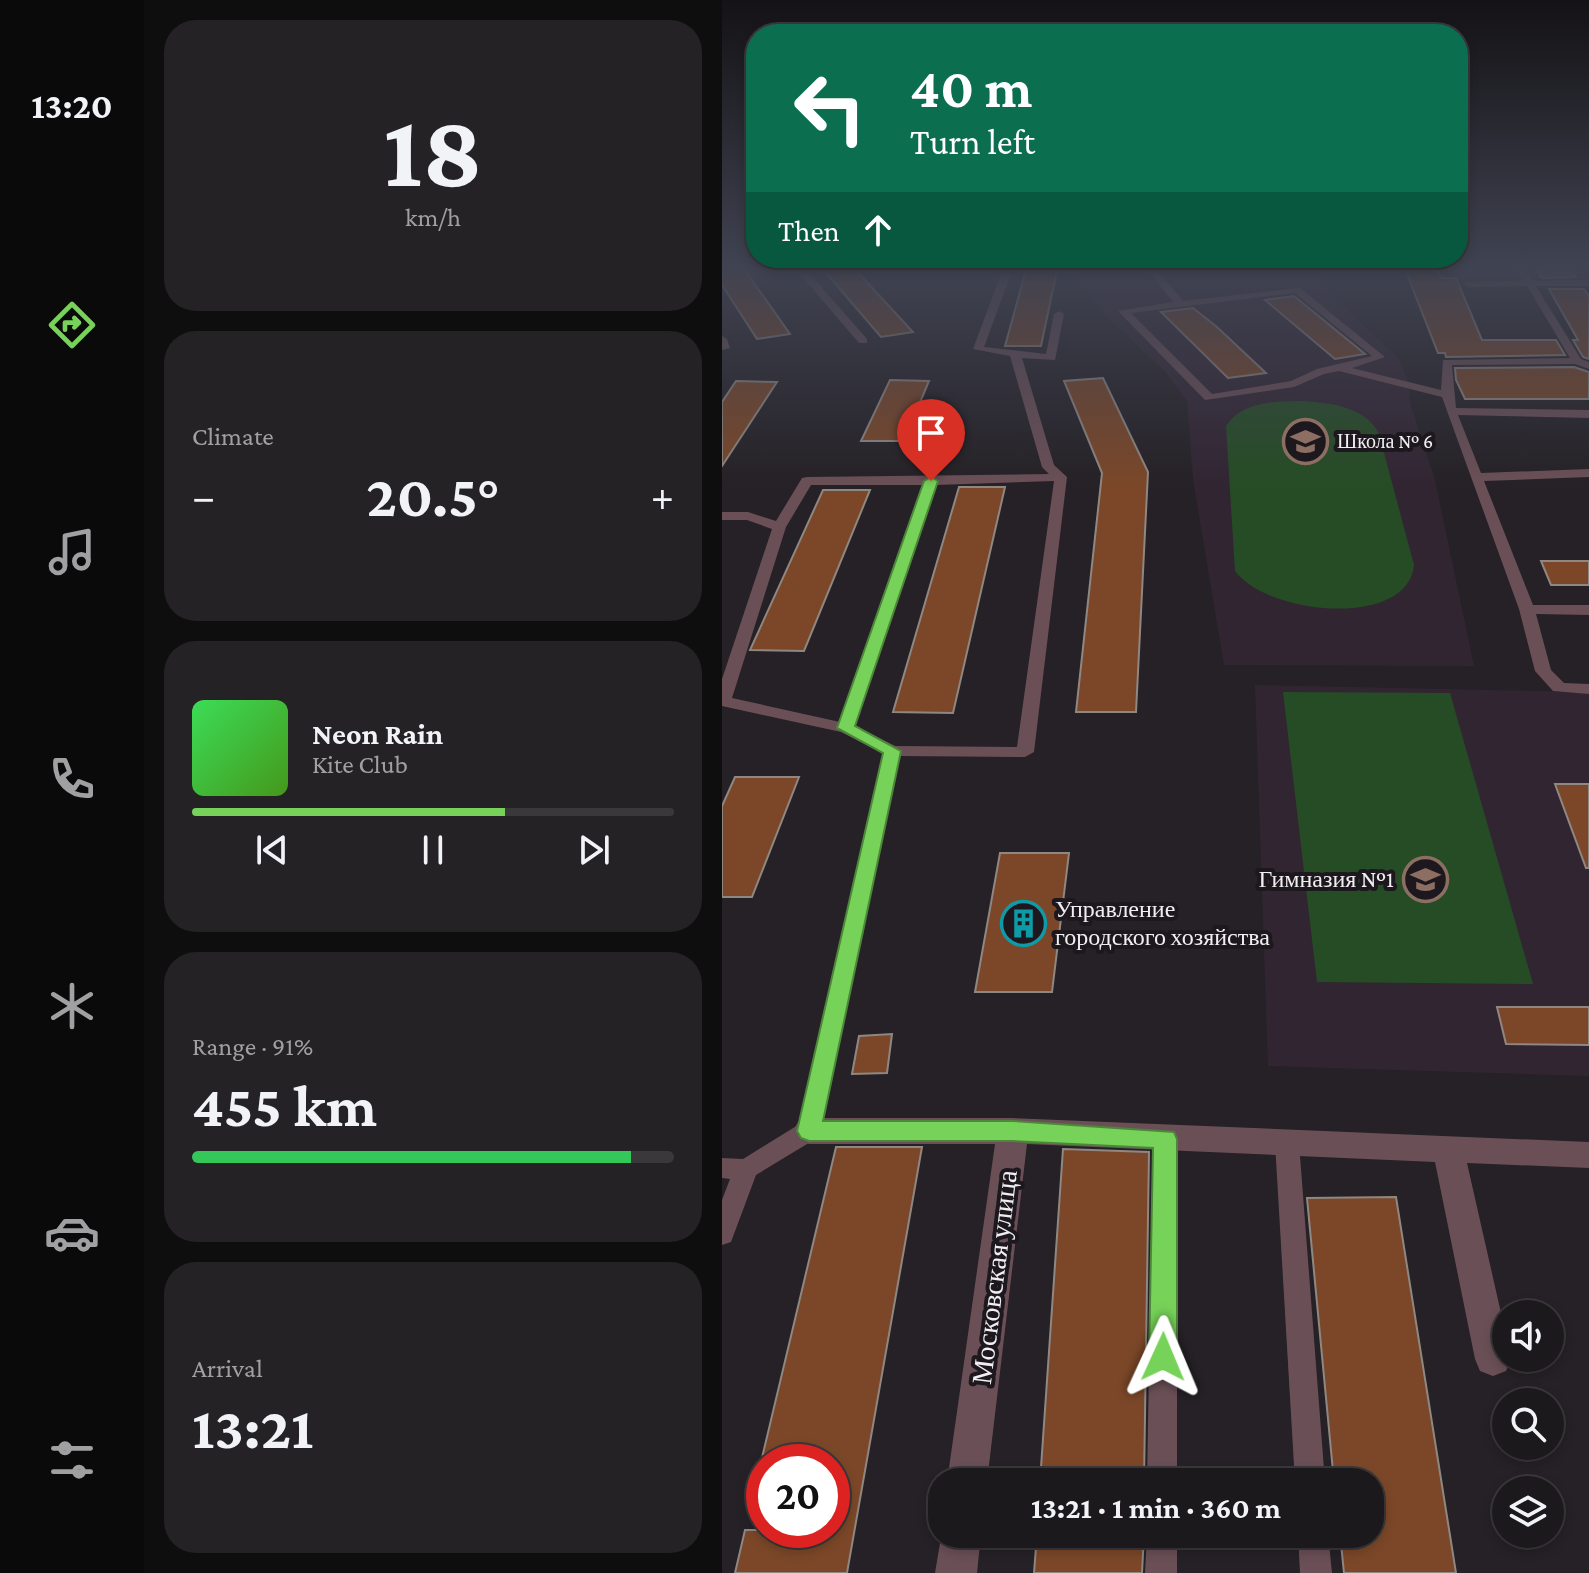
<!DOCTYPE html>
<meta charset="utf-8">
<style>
:root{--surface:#1c191c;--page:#252225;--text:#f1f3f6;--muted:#a0a0a3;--line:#3a383b;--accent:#77d259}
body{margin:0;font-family:"Crimson Pro",serif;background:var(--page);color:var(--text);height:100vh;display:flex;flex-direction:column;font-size:30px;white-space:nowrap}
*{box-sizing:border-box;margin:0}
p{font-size:26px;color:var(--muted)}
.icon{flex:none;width:44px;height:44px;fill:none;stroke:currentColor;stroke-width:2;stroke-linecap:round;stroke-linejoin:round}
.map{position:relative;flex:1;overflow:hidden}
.side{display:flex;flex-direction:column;gap:20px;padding:20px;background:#0f0e0f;width:578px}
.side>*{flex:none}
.guide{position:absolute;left:24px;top:24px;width:722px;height:244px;border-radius:32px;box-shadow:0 4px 12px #0003,0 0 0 2px var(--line);background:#0b6e4f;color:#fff;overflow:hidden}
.controls{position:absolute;left:770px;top:1300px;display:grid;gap:16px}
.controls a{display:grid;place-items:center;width:72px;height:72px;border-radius:50%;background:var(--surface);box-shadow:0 4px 12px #0003,0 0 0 2px var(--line);font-size:40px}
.speed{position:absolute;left:24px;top:1444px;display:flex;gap:16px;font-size:40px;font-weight:700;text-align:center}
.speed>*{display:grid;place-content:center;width:104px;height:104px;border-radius:50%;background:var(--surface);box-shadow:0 4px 12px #0003,0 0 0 2px var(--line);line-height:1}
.speed .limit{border:12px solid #d22;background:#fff;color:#111}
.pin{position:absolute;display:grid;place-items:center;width:68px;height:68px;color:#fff;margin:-82px -34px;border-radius:50% 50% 50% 0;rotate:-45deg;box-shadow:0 0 8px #0007}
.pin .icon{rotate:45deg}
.me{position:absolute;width:88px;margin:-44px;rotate:1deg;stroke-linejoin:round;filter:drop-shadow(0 0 6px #0008)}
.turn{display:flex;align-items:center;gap:28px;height:168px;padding:0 32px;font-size:36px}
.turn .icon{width:104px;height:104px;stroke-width:2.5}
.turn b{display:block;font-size:56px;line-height:68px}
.then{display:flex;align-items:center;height:76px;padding:0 32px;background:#0003;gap:16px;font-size:30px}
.big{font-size:60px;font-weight:700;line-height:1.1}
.side .tile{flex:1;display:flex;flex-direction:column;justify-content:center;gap:12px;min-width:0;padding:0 28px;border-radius:32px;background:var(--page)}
.side .dial{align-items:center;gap:0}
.dial b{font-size:104px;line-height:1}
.song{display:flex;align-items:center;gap:24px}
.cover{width:96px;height:96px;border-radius:12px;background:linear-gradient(135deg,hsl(130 70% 55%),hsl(100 70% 35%))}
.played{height:8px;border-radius:4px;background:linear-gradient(90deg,var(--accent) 65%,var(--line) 65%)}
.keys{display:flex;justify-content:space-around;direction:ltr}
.heat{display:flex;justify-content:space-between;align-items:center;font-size:44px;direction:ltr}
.charge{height:12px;border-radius:6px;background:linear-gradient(90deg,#34c759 91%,var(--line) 0)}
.trip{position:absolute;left:206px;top:1468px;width:456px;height:80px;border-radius:32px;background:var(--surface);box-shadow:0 4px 12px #0003,0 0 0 2px var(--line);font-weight:700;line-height:80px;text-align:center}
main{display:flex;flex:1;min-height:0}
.tab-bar{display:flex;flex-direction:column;width:144px;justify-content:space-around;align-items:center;background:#0b0a0b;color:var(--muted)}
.tab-bar .icon{width:56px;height:56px}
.tab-bar .current{color:var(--accent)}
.tab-bar b{font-size:36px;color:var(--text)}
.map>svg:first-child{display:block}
.education{fill:#322532}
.green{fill:#264c25}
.building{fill:#7b4728;stroke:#8f8782;stroke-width:2}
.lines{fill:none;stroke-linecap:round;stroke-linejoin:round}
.lane{fill:#6a4f56;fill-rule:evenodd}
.street{fill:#6a4f56;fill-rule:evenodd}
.route{fill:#77d259;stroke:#4d883a;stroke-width:2}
.labels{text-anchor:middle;stroke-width:8;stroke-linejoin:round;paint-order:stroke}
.far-poi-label{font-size:20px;fill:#f1eef2;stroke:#1c181d;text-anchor:start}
.poi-label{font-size:24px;fill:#f1eef2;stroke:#1c181d;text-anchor:end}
.near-street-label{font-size:28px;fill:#f1eef2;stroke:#1c181d}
</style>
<main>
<nav class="tab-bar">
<b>13:20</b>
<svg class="icon current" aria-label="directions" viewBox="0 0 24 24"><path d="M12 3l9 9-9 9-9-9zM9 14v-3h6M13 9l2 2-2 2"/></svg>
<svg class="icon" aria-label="music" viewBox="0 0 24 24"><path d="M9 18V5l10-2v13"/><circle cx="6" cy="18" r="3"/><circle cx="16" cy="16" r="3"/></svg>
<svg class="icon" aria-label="phone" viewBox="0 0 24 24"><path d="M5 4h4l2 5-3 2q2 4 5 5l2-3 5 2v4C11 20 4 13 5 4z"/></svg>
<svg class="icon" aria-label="climate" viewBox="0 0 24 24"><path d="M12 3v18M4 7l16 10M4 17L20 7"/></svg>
<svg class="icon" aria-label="car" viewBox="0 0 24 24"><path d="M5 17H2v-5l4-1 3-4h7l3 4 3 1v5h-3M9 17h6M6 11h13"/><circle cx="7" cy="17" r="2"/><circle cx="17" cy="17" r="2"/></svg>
<svg class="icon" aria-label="filters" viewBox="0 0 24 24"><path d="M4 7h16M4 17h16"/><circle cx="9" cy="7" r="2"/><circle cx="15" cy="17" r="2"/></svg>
</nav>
<section class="side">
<div class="tile dial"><b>18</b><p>km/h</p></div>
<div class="tile"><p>Climate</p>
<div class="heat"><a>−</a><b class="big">20.5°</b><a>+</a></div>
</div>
<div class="tile">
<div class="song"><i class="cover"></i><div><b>Neon Rain</b><p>Kite Club</p></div></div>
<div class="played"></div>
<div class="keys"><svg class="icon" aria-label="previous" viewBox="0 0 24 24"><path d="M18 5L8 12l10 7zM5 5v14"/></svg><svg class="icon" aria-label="pause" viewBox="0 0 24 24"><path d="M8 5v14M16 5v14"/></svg><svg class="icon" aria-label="next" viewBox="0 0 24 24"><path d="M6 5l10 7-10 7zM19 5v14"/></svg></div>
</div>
<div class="tile"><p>Range · 91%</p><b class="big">455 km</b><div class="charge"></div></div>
<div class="tile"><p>Arrival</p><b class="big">13:21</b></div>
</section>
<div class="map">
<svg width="867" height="1573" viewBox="0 0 867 1573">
<rect width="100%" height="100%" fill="#252126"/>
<g class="education">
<path d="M361,266H579L677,359L687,384L688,403L713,480L752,666L502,665L471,479L465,401L443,372L380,312L358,285L363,274Z"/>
<path d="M533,685L867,692V1076L546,1066Z"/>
</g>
<g class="green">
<path d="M582,401C609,403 644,407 657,434L692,565C686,629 545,615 513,571L504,426C520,401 555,401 582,401Z"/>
<path d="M561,692L728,693L811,984L595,982Z"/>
</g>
<g class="building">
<path d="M20,266L68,334L35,339L0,285V267Z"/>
<path d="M98,266H130L191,332L159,337Z"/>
<path d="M305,266H336L319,346H283Z"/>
<path d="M812,266H845L854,277L820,278Z"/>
<path d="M683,269H715L719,278H734L760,340H834L843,355L724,357L723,353H716Z"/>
<path d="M827,289H862L867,296V359L861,357L851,340H856Z"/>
<path d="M572,296L643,354L613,359L543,300Z"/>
<path d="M471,308L495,327L544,373L506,378L439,312Z"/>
<path d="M852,367L867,372V399H743L734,380L733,368Z"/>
<path d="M381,378L426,472L414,712H354L380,473L342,381Z"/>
<path d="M168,380L207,381L182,441H139Z"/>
<path d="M14,381L55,382L0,466V402Z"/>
<path d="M237,487H283L231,713L171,712Z"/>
<path d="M101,490H148L82,651L28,650Z"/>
<path d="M819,561H867V585H829Z"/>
<path d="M13,777H77L30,897H0V806Z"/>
<path d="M833,784H867V868H864Z"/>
<path d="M278,853H347L330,992H253Z"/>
<path d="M775,1007H867V1045L784,1044Z"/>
<path d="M170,1034L165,1073L130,1074L137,1036Z"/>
<path d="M114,1147H200L125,1573H13L23,1530H110V1462H39Z"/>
<path d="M341,1149L427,1152L422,1482H318Z"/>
<path d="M674,1197L734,1573H622L618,1534H648V1482H612L585,1198Z"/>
<path d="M315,1534H422L420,1573H312Z"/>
</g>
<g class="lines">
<g class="lane">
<path d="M71,266H81L145,339V343H137Z"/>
<path d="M282,266H292L262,347L324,354L332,314L337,311L342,314L333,360L300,358L332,465L345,477L312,752L303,757L178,756L99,1131L95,1138L34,1175L9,1242L0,1245V1200L8,1179L0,1178V1158L21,1159L76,1125L161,753L119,732L0,706V679L50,529L25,520H0V512H26L54,521L80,478L85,477L327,474L320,467L288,356L251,349ZM332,481L295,747L173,746L133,726L214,485ZM89,485H201L118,722L10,698L64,527Z"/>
<path d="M422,266H432L461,301L578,288L663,357L630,368L719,390L721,360L848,358L805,286L746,287L741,284L743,282L801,281L792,266H802L811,281L867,280V286H814L859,359L867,362V369L853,364L730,365L734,408L867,410V418L736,415L759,473L867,469V477L762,481L811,605H867V615L814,614L829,670L842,683L867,684V694L831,691L813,671L797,609L720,397L617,371L602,374L572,387L483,400L396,311L451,302ZM573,293L650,356L595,369L569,381L490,394L409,313Z"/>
<path d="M0,336L5,339L8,348L0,350Z"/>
<path d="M443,1129L451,1132L455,1139V1482H425L431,1139L435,1132Z"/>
<path d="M565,1133L573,1136L577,1143L603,1482H573L553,1143L557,1136Z"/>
<path d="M425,1534H455V1573H423Z"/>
<path d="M576,1534H606L610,1573H578Z"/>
</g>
<g class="street">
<path d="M87,1118H291L867,1142V1168L745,1163L784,1335V1358L789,1359L784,1371L771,1376L758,1371L753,1359L713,1162L305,1144L265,1482H225L273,1144H87L76,1140L71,1131L76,1122Z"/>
<path d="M220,1531V1534H259L255,1573H213Z"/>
</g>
</g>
<linearGradient id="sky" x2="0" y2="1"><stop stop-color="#141215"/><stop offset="0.55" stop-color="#404352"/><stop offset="1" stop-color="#404352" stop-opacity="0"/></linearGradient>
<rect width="867" height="486" fill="url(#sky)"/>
<path class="route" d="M209,477L216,481L133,726L179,751L101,1121H291L452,1132L455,1139V1357L451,1366L441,1370L431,1366L427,1357L431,1148L291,1141H87L79,1138L75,1131L161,753L115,728L202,481Z"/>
<defs>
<symbol id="school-ring" viewBox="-11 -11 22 22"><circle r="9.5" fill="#1c181d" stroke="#8d6e63" stroke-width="1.5"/><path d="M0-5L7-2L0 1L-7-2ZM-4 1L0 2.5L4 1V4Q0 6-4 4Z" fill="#8d6e63"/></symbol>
<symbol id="building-ring" viewBox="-11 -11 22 22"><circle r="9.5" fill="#1c181d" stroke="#0f9aa8" stroke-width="1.5"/><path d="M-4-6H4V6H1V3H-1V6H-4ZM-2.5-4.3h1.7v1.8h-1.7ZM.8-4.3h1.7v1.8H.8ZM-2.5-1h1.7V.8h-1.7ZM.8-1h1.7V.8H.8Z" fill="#0f9aa8"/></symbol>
</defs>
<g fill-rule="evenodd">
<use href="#school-ring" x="558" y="416" width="51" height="51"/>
<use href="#school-ring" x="678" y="854" width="51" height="51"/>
<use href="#building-ring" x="276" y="898" width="51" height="51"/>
</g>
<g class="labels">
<g class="far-poi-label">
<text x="615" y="448">Школа № 6</text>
</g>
<g class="poi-label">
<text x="672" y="887">Гимназия №1</text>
<text x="333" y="917" text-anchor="start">Управление<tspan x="333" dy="28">городского хозяйства</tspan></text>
</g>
<g class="near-street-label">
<text transform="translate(272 1277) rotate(-83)" y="10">Московская улица</text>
</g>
</g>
</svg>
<div class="controls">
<a><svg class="icon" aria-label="sound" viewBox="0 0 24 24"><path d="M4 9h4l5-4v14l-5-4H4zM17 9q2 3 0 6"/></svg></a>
<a><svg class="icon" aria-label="search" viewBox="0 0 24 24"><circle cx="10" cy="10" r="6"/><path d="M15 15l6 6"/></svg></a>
<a><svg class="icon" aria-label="layers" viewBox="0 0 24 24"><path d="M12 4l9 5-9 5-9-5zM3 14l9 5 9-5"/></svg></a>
</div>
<div class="speed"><div class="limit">20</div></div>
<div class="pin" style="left:209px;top:481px;background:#d93025"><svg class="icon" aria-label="arrive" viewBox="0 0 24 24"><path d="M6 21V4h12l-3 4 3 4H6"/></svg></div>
<svg class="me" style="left:441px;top:1357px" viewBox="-20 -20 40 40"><path d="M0-17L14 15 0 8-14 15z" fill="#77d259" stroke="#fff" stroke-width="4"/></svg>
<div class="trip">13:21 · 1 min · 360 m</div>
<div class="guide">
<div class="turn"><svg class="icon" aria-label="left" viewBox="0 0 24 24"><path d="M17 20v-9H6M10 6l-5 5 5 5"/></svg><div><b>40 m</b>Turn left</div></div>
<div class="then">Then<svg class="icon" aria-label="ahead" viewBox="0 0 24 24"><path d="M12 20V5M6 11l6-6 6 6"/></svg></div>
</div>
</div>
</main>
